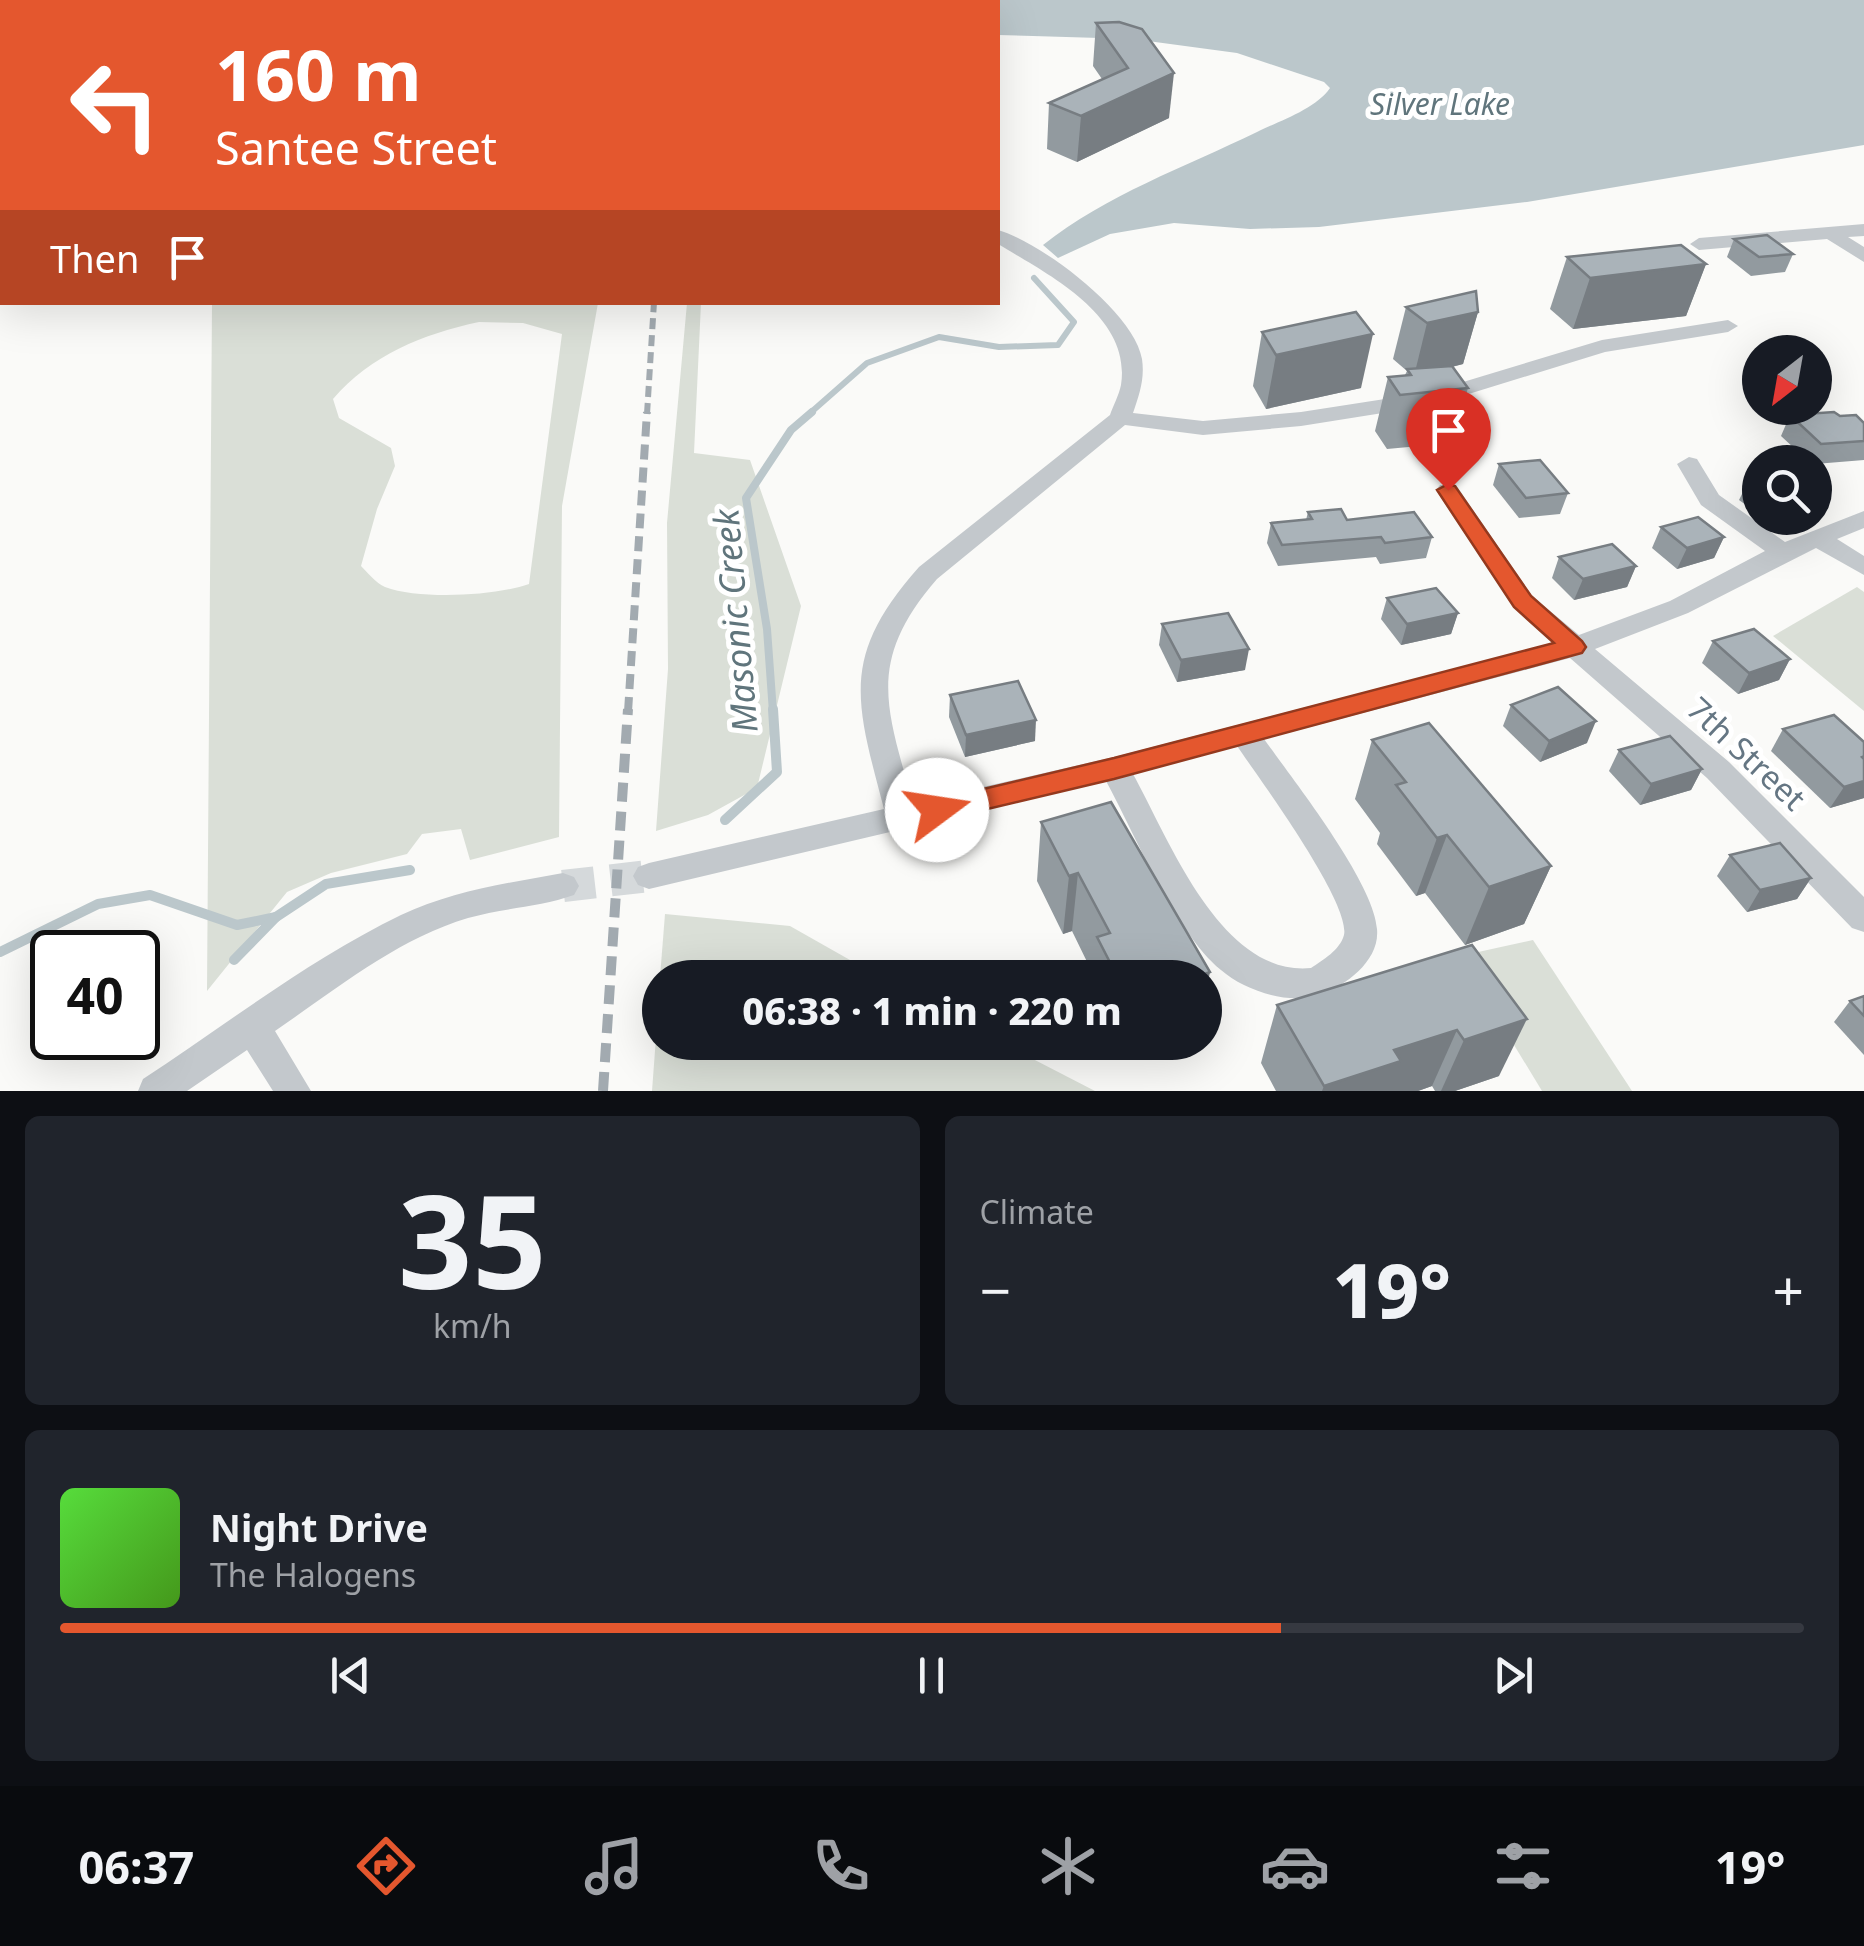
<!DOCTYPE html>
<meta charset="utf-8">
<style>
:root{--surface:#171b24;--page:#20242c;--text:#f1f3f6;--muted:#9ea1a6;--line:#363941;--accent:#e4572e}
body{margin:0;font-family:"Noto Sans",sans-serif;background:var(--page);color:var(--text);height:100vh;display:flex;flex-direction:column;font-size:38px;white-space:nowrap}
*{box-sizing:border-box;margin:0}
p{font-size:32px;color:var(--muted)}
.icon{flex:none;width:55px;height:55px;fill:none;stroke:currentColor;stroke-width:2;stroke-linecap:round;stroke-linejoin:round}
.map{position:relative;height:1091px;overflow:hidden}
.drawer{display:flex;flex-direction:column;gap:25px;padding:25px;background:#0d0f14;flex:1}
.drawer>*{flex:none}
.banner{position:absolute;left:0px;top:0px;width:1000px;height:305px;box-shadow:0 10px 40px #0002;background:#e4572e;color:#fff;overflow:hidden}
.needle{width:65px;rotate:211deg}
.fabs{position:absolute;left:1742px;top:335px;display:grid;gap:20px}
.fabs a{display:grid;place-items:center;width:90px;height:90px;border-radius:50%;background:var(--surface);box-shadow:0 10px 40px #0002;font-size:50px}
.speed{position:absolute;left:30px;top:930px;display:flex;gap:20px;font-size:50px;font-weight:700;text-align:center}
.speed>*{display:grid;place-content:center;width:130px;height:130px;border-radius:50%;background:var(--surface);box-shadow:0 10px 40px #0002;line-height:1}
.speed .limit{border:5px solid #111;border-radius:15px;background:#fff;color:#111}
.pin{position:absolute;display:grid;place-items:center;width:85px;height:85px;color:#fff;margin:-102px -42px;border-radius:50% 50% 50% 0;rotate:-45deg;box-shadow:0 0 10px #0007}
.pin .icon{rotate:45deg}
.me{position:absolute;width:110px;margin:-55px;rotate:76deg;stroke-linejoin:round;filter:drop-shadow(0 0 8px #0008)}
.turn{display:flex;align-items:center;gap:35px;height:210px;padding:0 50px;font-size:45px}
.turn .icon{width:130px;height:130px;stroke-width:2.5}
.turn b{display:block;font-size:70px;line-height:85px}
.then{display:flex;align-items:center;height:95px;padding:0 50px;background:#0003;gap:20px;font-size:38px}
.big{font-size:75px;font-weight:800;line-height:1.1}
.drawer .widget{flex:1;display:flex;flex-direction:column;justify-content:center;gap:15px;min-width:0;padding:0 35px;border-radius:15px;background:var(--page)}
.drawer .dial{align-items:center;gap:0}
.dial b{font-size:130px;line-height:1}
.song{display:flex;align-items:center;gap:30px}
.cover{width:120px;height:120px;border-radius:15px;background:linear-gradient(135deg,hsl(110 70% 55%),hsl(100 70% 35%))}
.played{height:10px;border-radius:5px;background:linear-gradient(90deg,var(--accent) 70%,var(--line) 70%)}
.keys{display:flex;justify-content:space-around;direction:ltr}
.heat{display:flex;justify-content:space-between;align-items:center;font-size:55px;direction:ltr}
.drawer .tiles{flex:1;display:grid;gap:25px;grid-template-columns:1fr 1fr}
.widget:last-child{grid-column:span 2}
.trip{position:absolute;left:642px;top:960px;width:580px;height:100px;border-radius:50px;background:var(--surface);box-shadow:0 10px 40px #0002;font-weight:800;line-height:100px;text-align:center}
.dock{display:flex;height:160px;justify-content:space-around;align-items:center;background:#090b0e;color:var(--muted)}
.dock .icon{width:70px;height:70px}
.dock .selected{color:var(--accent)}
.dock b{font-size:45px;color:var(--text)}
.map>svg:first-child{display:block}
.green{fill:#dadfd7;fill-rule:evenodd}
.water{fill:#bbc7cb}
.lines{fill:none;stroke-linecap:round;stroke-linejoin:round}
.stream-far3{stroke:#bbc7cb;stroke-width:5}
.stream-far2{stroke:#bbc7cb;stroke-width:6}
.stream-far1{stroke:#bbc7cb;stroke-width:8}
.stream{stroke:#bbc7cb;stroke-width:10}
.minor-tunnel{stroke:#d5d9db;stroke-width:32;stroke-dasharray:32 16;stroke-linecap:butt}
.minor{fill:#c3c8cc;fill-rule:evenodd}
.rail-far2{stroke:#a2aab0;stroke-width:6;stroke-dasharray:11 6;stroke-linecap:butt}
.rail-far1{stroke:#a2aab0;stroke-width:8;stroke-dasharray:15 8;stroke-linecap:butt}
.rail{stroke:#a2aab0;stroke-width:10;stroke-dasharray:19 10;stroke-linecap:butt}
.wall{fill:#929a9f}
.shaded-wall{fill:#777d82}
.building{fill:#aab3b9;stroke:#777d82;stroke-width:2.5}
.route{fill:#e4572e;stroke:#94391e;stroke-width:2.5}
.labels{text-anchor:middle;stroke-width:10;stroke-linejoin:round;paint-order:stroke}
.far-water-label{font-size:30px;font-style:italic;fill:#60757c;stroke:#fff}
.street-label{font-size:32px;fill:#657683;stroke:#fff}
.water-label{font-size:35px;font-style:italic;fill:#60757c;stroke:#fff}
</style>
<div class="map">
<svg width="1864" height="1091" viewBox="0 0 1864 1091">
<rect width="100%" height="100%" fill="#fafaf8"/>
<g class="green">
<path d="M212,303H598L562,506L559,837L470,860L461,829L422,834L407,854L331,873L287,892L207,991ZM479,322L523,323L562,334L529,584C495,596 420,600 385,587C376,583 367,572 361,566L377,509L395,466L391,448L339,418L333,399C371,355 423,334 479,322Z"/>
<path d="M687,303H701L694,453L750,460L801,606L757,788L708,815L656,831L668,669L667,523Z"/>
<path d="M1857,587L1864,592V711L1773,636Z"/>
<path d="M665,914L790,926L880,977H660Z"/>
<path d="M1533,940L1632,1091H1542L1460,956Z"/>
<path d="M660,984V1042L1002,1043L1095,1091H652Z"/>
</g>
<path class="water" d="M893,0H1864V145L1527,202L1319,227L1250,229L1174,223L1110,234L1058,258L1043,245C1106,195 1185,167 1257,132C1279,121 1316,109 1330,88L1324,82L1237,53L1133,39L998,35V2Z"/>
<g class="lines">
<g class="stream-far3">
<path d="M552,0L557,2"/>
<path d="M395,2L402,0"/>
</g>
<path class="stream-far2" d="M809,414L867,363L939,337L999,347L1058,345L1074,322L1034,278"/>
<path class="stream-far1" d="M773,712L767,629L746,498L791,430L812,412"/>
<g class="stream">
<path d="M725,820L777,772L773,709"/>
<path d="M0,952L98,904L150,895L237,925L276,917"/>
<path d="M234,960L276,917L326,884L410,870"/>
</g>
<path class="minor-tunnel" d="M563,886L649,876"/>
<g class="minor">
<path d="M1864,224V236L1848,237L1864,247V262L1827,239L1699,250L1690,244L1699,238Z"/>
<path d="M998,230C1042,243 1134,312 1142,359C1145,379 1139,395 1133,413L1203,421L1301,412L1430,392L1602,340L1728,320L1738,326L1728,332L1605,352L1433,405L1301,426L1203,435L1125,425L937,579C866,661 886,707 913,803L1114,757L1553,643L1514,608L1436,490L1440,485H1456L1532,596L1579,635L1670,601L1765,551L1701,505L1677,464L1689,457L1697,459L1719,495L1785,542L1864,511V528L1837,539L1864,556V575L1816,548L1688,613L1595,649L1729,762L1864,897V932L1852,928L1707,778L1570,658L1264,739C1293,780 1374,882 1377,929C1380,960 1347,985 1321,994C1291,1006 1245,991 1221,970C1174,931 1136,836 1106,781L649,889L638,885L633,876L638,867L649,863L884,809C856,702 839,657 919,567L1110,415C1113,406 1119,395 1121,385C1132,315 1047,274 998,244ZM1237,746C1259,778 1351,903 1344,935C1340,950 1323,960 1311,968C1221,977 1169,839 1133,774Z"/>
<path d="M563,873L574,877L579,886L574,895C540,907 503,908 468,918C397,939 335,990 275,1031L311,1091H273L247,1050L187,1091H138L143,1079C227,1024 310,959 401,915C452,891 508,883 563,873Z"/>
</g>
<path class="rail-far2" d="M647,414L654,302"/>
<path class="rail-far1" d="M628,712L647,412"/>
<path class="rail" d="M603,1091L628,709"/>
</g>
<g class="wall">
<path d="M1096,23L1169,118L1077,162L1047,149L1049,103L1102,79L1093,66Z"/>
<path d="M1734,239L1793,254L1785,272L1751,276L1727,257Z"/>
<path d="M1567,257L1706,264L1686,316L1573,329L1550,309Z"/>
<path d="M1406,307L1478,312L1463,364L1452,367L1468,388L1452,443L1387,449L1375,431L1388,377L1405,375L1407,371L1393,359Z"/>
<path d="M1262,332L1361,388L1266,409L1253,386Z"/>
<path d="M1790,415L1840,416L1864,423V460L1815,464V462H1809L1781,436Z"/>
<path d="M1499,464L1568,493L1560,514L1519,518L1493,485Z"/>
<path d="M1760,476V515L1739,500L1749,480Z"/>
<path d="M1308,512L1347,520L1432,537L1426,558L1380,564L1376,557L1278,566L1267,543L1271,523L1306,520Z"/>
<path d="M1763,518H1789L1772,523Z"/>
<path d="M1661,527L1724,537L1714,558L1677,569L1652,548Z"/>
<path d="M1559,557L1636,566L1627,587L1574,600L1552,578Z"/>
<path d="M1387,598L1458,613L1451,634L1401,645L1381,619Z"/>
<path d="M1162,624L1245,670L1177,682L1159,645Z"/>
<path d="M1713,641L1790,659L1779,680L1738,694L1702,663Z"/>
<path d="M950,695L1035,741L965,757L949,717Z"/>
<path d="M1511,705L1587,743L1540,762L1503,726Z"/>
<path d="M1783,729L1864,742V798L1830,808L1771,751Z"/>
<path d="M1372,740L1551,866L1524,924L1465,945L1425,893L1416,896L1377,844L1380,833L1355,799Z"/>
<path d="M1619,750L1702,769L1691,790L1640,805L1609,771Z"/>
<path d="M1041,822L1205,978H1092V972L1072,931L1063,934L1037,881Z"/>
<path d="M1730,855L1811,878L1797,899L1747,912L1717,876Z"/>
<path d="M1472,945L1499,1076L1455,1091H1435L1432,1086L1418,1091H1276L1261,1063L1277,1005Z"/>
<path d="M1864,996V1055L1834,1022L1850,1001Z"/>
<path d="M1114,1042H1158L1120,1055Z"/>
</g>
<g class="shaded-wall">
<path d="M1174,73L1169,118L1077,162L1081,116Z"/>
<path d="M2,108V140L0,142V109Z"/>
<path d="M1706,264L1686,316L1573,329L1590,278Z"/>
<path d="M1478,312L1463,364L1414,376L1427,323Z"/>
<path d="M1373,334L1361,388L1266,409L1276,355Z"/>
<path d="M1774,518H1789L1772,523Z"/>
<path d="M1724,537L1714,558L1677,569L1687,548Z"/>
<path d="M1636,566L1627,587L1574,600L1583,579Z"/>
<path d="M1458,613L1451,634L1401,645L1407,624Z"/>
<path d="M1249,649L1245,670L1177,682L1181,660Z"/>
<path d="M1790,659L1779,680L1738,694L1749,673Z"/>
<path d="M1036,720L1035,741L965,757L966,735Z"/>
<path d="M1596,721L1587,743L1540,762L1549,741Z"/>
<path d="M1702,769L1691,790L1640,805L1651,784Z"/>
<path d="M1864,781V798L1830,808L1844,787Z"/>
<path d="M1447,835L1425,893L1416,896L1437,838Z"/>
<path d="M1551,866L1524,924L1465,945L1489,887Z"/>
<path d="M1078,873L1072,931L1063,934L1069,876Z"/>
<path d="M1811,878L1797,899L1747,912L1760,890Z"/>
<path d="M1210,972L1205,996V978H1193Z"/>
<path d="M1527,1019L1499,1076L1455,1091H1441L1464,1040Z"/>
<path d="M1457,1030L1432,1086L1418,1091H1322L1324,1086L1394,1050Z"/>
<path d="M1122,1042H1158L1120,1055Z"/>
</g>
<g class="building">
<path d="M1119,22L1142,29L1174,73L1081,116L1049,103L1128,68L1096,23Z"/>
<path d="M0,76H2V108L0,109Z"/>
<path d="M1767,235L1793,254L1759,257L1734,239Z"/>
<path d="M1681,245L1706,264L1590,278L1567,257Z"/>
<path d="M1476,291L1478,312L1427,323L1406,307Z"/>
<path d="M1356,312L1373,334L1276,355L1262,332Z"/>
<path d="M1452,366L1468,388L1400,395L1388,377L1411,375L1407,369Z"/>
<path d="M1834,412L1840,416L1856,415L1864,423V441L1821,444L1790,415Z"/>
<path d="M1540,460L1568,493L1526,498L1499,464Z"/>
<path d="M1760,476V488L1749,480Z"/>
<path d="M1341,509L1347,520L1414,512L1432,537L1385,543L1381,537L1282,545L1271,523L1312,519L1308,512Z"/>
<path d="M1698,517L1724,537L1687,548L1661,527Z"/>
<path d="M1612,544L1636,566L1583,579L1559,557Z"/>
<path d="M1436,588L1458,613L1407,624L1387,598Z"/>
<path d="M1228,613L1249,649L1181,660L1162,624Z"/>
<path d="M1754,629L1790,659L1749,673L1713,641Z"/>
<path d="M1018,681L1036,720L966,735L950,695Z"/>
<path d="M1558,687L1596,721L1549,741L1511,705Z"/>
<path d="M1834,715L1864,742V756L1862,757L1864,759V781L1844,787L1783,729Z"/>
<path d="M1429,723L1551,866L1489,887L1447,835L1437,838L1396,785L1406,782L1372,740Z"/>
<path d="M1670,736L1702,769L1651,784L1619,750Z"/>
<path d="M1111,802L1210,972L1193,978H1118L1097,937L1110,933L1078,873L1069,876L1041,822Z"/>
<path d="M1780,843L1811,878L1760,890L1730,855Z"/>
<path d="M1472,945L1527,1019L1464,1040L1457,1030L1394,1050L1401,1061L1324,1086L1277,1005Z"/>
<path d="M1864,996V1016L1850,1001Z"/>
</g>
<path class="route" d="M1448,484L1455,486L1531,596L1582,641L1586,647L1582,653L1114,779L937,821L927,818L923,810L927,803L937,800L1114,758L1554,643L1514,607L1437,490Z"/>
<g class="labels">
<g class="far-water-label">
<text x="1440" y="115">Silver Lake</text>
</g>
<g class="street-label">
<text transform="translate(1746 754) rotate(43)" y="11">7th Street</text>
</g>
<g class="water-label">
<text transform="translate(736 621) rotate(-95)" y="12">Masonic Creek</text>
</g>
</g>
</svg>
<div class="fabs">
<a><svg class="needle" viewBox="-14 -14 28 28"><path d="M0-13l5 13h-10z" fill="#e53935"/><path d="M0 13l5-13h-10z" fill="#9ea1a6"/></svg></a>
<a><svg class="icon" aria-label="search" viewBox="0 0 24 24"><circle cx="10" cy="10" r="6"/><path d="M15 15l6 6"/></svg></a>
</div>
<div class="speed"><div class="limit">40</div></div>
<div class="pin" style="left:1448px;top:490px;background:#d93025"><svg class="icon" aria-label="arrive" viewBox="0 0 24 24"><path d="M6 21V4h12l-3 4 3 4H6"/></svg></div>
<svg class="me" style="left:937px;top:810px" viewBox="-20 -20 40 40"><circle r="19" fill="#fff"/><path d="M0-13L10 11 0 6-10 11z" fill="#e4572e"/></svg>
<div class="trip">06:38 · 1 min · 220 m</div>
<div class="banner">
<div class="turn"><svg class="icon" aria-label="left" viewBox="0 0 24 24"><path d="M17 20v-9H6M10 6l-5 5 5 5"/></svg><div><b>160 m</b>Santee Street</div></div>
<div class="then">Then<svg class="icon" aria-label="arrive" viewBox="0 0 24 24"><path d="M6 21V4h12l-3 4 3 4H6"/></svg></div>
</div>
</div>
<section class="drawer">
<div class="tiles">
<div class="widget dial"><b>35</b><p>km/h</p></div>
<div class="widget"><p>Climate</p>
<div class="heat"><a>−</a><b class="big">19°</b><a>+</a></div>
</div>
<div class="widget">
<div class="song"><i class="cover"></i><div><b>Night Drive</b><p>The Halogens</p></div></div>
<div class="played"></div>
<div class="keys"><svg class="icon" aria-label="previous" viewBox="0 0 24 24"><path d="M18 5L8 12l10 7zM5 5v14"/></svg><svg class="icon" aria-label="pause" viewBox="0 0 24 24"><path d="M8 5v14M16 5v14"/></svg><svg class="icon" aria-label="next" viewBox="0 0 24 24"><path d="M6 5l10 7-10 7zM19 5v14"/></svg></div>
</div>
</div>
</section>
<nav class="dock">
<b>06:37</b>
<svg class="icon selected" aria-label="directions" viewBox="0 0 24 24"><path d="M12 3l9 9-9 9-9-9zM9 14v-3h6M13 9l2 2-2 2"/></svg>
<svg class="icon" aria-label="music" viewBox="0 0 24 24"><path d="M9 18V5l10-2v13"/><circle cx="6" cy="18" r="3"/><circle cx="16" cy="16" r="3"/></svg>
<svg class="icon" aria-label="phone" viewBox="0 0 24 24"><path d="M5 4h4l2 5-3 2q2 4 5 5l2-3 5 2v4C11 20 4 13 5 4z"/></svg>
<svg class="icon" aria-label="climate" viewBox="0 0 24 24"><path d="M12 3v18M4 7l16 10M4 17L20 7"/></svg>
<svg class="icon" aria-label="car" viewBox="0 0 24 24"><path d="M5 17H2v-5l4-1 3-4h7l3 4 3 1v5h-3M9 17h6M6 11h13"/><circle cx="7" cy="17" r="2"/><circle cx="17" cy="17" r="2"/></svg>
<svg class="icon" aria-label="filters" viewBox="0 0 24 24"><path d="M4 7h16M4 17h16"/><circle cx="9" cy="7" r="2"/><circle cx="15" cy="17" r="2"/></svg>
<b>19°</b>
</nav>
